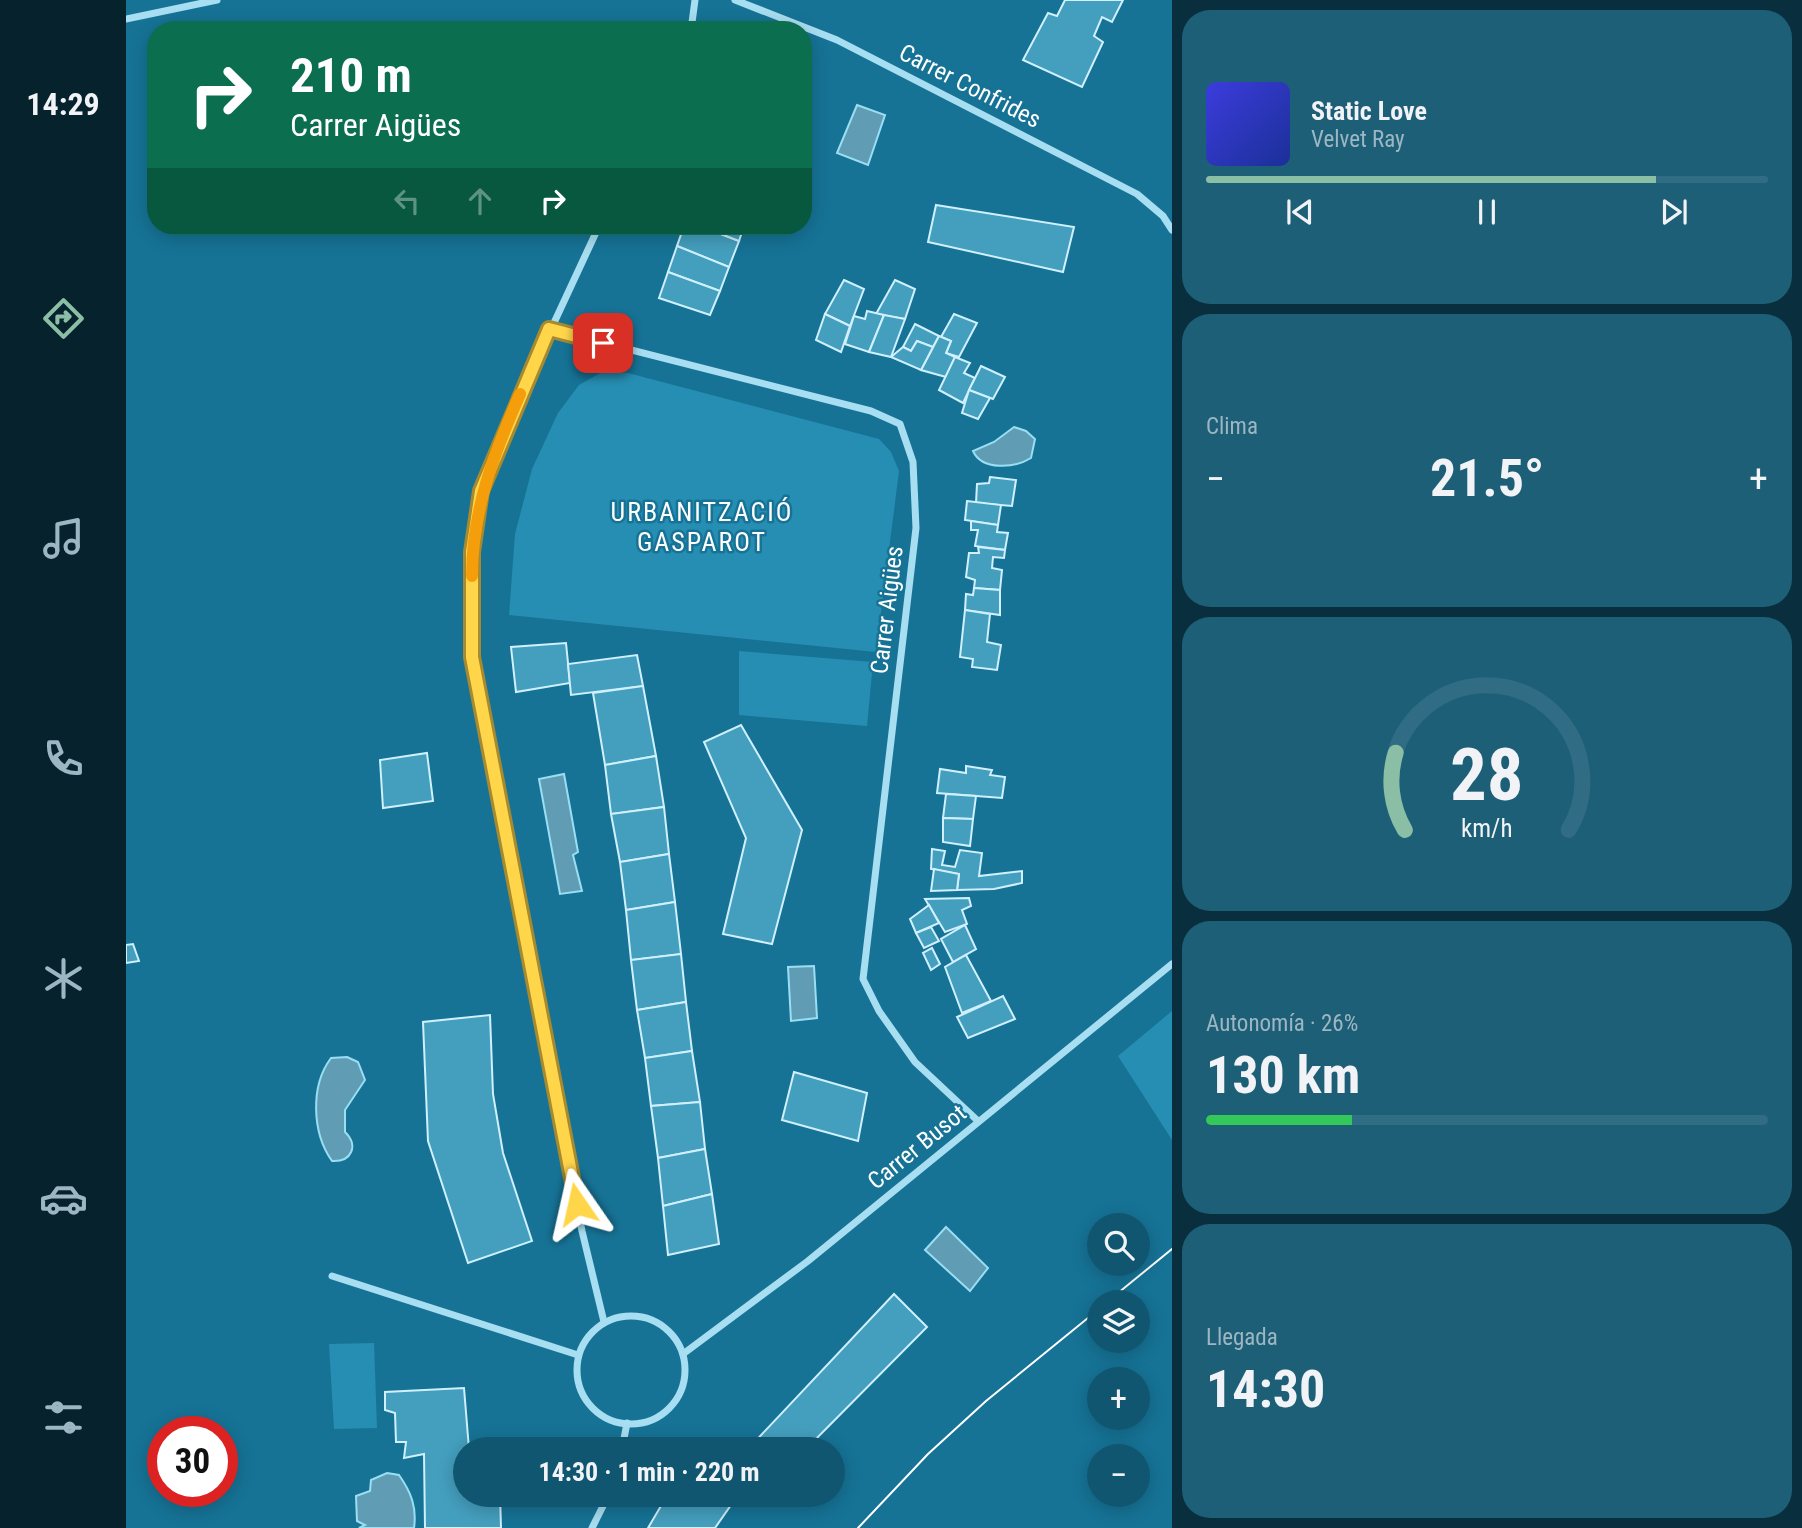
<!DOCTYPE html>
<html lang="es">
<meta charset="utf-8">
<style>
:root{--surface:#105670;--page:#1e5f78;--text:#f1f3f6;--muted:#9cb7c3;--line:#306c83;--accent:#8abfa5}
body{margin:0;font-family:"Roboto Condensed",sans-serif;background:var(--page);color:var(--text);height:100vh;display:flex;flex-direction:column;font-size:26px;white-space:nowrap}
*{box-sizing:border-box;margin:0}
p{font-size:23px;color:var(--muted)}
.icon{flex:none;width:38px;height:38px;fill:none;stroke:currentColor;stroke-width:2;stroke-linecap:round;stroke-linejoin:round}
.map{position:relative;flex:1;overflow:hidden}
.side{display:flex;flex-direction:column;gap:10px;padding:10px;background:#092f3e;width:630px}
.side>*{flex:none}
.top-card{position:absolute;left:21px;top:21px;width:665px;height:214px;border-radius:28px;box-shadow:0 4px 18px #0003;background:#0b6e4f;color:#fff;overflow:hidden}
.fabs{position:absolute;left:961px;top:1213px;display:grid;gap:14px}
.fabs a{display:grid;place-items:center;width:63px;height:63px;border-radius:50%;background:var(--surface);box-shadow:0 4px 18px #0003;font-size:35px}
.speed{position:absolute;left:21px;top:1416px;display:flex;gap:14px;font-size:35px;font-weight:700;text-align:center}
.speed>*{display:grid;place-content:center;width:91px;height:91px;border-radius:50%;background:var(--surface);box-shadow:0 4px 18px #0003;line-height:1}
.speed .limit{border:10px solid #d22;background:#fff;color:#111}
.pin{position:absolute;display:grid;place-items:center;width:60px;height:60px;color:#fff;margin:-30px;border-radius:14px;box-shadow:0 4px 10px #0006}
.me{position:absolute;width:77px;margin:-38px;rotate:349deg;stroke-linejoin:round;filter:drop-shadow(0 0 5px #0008)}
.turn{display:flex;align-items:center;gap:24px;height:147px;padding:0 28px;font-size:32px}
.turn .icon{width:91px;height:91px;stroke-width:2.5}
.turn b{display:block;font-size:49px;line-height:60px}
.lanes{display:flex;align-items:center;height:66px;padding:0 28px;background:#0003;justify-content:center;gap:35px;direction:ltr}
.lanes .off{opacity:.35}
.big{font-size:52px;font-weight:700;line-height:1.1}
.side .widget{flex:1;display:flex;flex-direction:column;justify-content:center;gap:10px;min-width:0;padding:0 24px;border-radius:28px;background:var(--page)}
.side .dial{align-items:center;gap:0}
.dial svg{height:182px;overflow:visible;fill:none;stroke:var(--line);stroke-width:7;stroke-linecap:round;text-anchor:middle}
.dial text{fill:var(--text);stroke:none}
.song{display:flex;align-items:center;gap:21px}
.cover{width:84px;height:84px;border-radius:10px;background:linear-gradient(135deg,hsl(240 70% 55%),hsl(230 70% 35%))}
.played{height:7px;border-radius:4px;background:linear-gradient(90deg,var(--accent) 80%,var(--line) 80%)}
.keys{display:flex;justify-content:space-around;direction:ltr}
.heat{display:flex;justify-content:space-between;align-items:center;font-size:38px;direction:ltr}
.charge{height:10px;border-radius:5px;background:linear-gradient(90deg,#34c759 26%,var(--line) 0)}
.trip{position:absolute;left:327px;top:1437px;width:392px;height:70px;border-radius:35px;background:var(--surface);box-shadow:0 4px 18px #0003;font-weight:700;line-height:70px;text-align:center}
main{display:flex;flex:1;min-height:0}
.dock{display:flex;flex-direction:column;width:126px;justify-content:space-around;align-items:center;background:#06222d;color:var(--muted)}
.dock .icon{width:49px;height:49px}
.dock .on{color:var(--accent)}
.dock b{font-size:32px;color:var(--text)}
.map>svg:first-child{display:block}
.green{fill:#268eb2}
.water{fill:#609db4;stroke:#9adef4;stroke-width:2}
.building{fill:#449fbe;stroke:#cff0fc;stroke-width:2}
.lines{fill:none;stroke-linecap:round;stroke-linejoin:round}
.street{stroke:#a8def1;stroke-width:7}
.tram{stroke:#fff;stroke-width:2}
.route-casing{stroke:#a68a30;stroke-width:18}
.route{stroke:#ffd54a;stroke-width:12}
.slow{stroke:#f59e0b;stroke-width:12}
.labels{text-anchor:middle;stroke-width:5;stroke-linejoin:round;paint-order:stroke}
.street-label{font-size:24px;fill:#fff;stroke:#167396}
.neighbourhood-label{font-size:26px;letter-spacing:2px;fill:#fff;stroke:#167396}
</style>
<main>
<nav class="dock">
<b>14:29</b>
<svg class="icon on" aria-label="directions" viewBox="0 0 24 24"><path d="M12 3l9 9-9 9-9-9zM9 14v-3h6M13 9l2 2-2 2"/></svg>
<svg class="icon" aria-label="music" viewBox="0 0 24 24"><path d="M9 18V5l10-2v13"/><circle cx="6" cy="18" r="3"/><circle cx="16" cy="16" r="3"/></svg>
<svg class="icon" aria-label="phone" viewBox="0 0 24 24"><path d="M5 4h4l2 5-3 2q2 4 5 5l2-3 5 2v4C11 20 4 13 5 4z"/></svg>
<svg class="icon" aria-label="climate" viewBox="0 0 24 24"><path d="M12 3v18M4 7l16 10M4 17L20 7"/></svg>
<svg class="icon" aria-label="car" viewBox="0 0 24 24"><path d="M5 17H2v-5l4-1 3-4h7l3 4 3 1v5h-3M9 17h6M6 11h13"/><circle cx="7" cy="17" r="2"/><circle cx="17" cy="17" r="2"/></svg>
<svg class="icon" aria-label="filters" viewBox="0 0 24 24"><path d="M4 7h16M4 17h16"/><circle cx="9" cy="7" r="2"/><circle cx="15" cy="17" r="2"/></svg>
</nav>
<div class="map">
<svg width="1046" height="1528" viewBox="0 0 1046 1528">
<rect width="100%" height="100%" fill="#167396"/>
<g class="green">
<path d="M478,371L502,373L753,439L765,452L773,471L750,652L383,615L389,534L406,469L432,413L453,385Z"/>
<path d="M613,651L747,662L741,726L613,715Z"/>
<path d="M1046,1011V1140L992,1056Z"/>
<path d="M248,1343L251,1428L208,1429L203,1344Z"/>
</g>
<g class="water">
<path d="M731,105L759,115L742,165L711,153Z"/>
<path d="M888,427L900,431L909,439L905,458C889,468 856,471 847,451L868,442Z"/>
<path d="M438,774L452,852L447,855L456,891L434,894L413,779Z"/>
<path d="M688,966L691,1018L665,1021L662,967Z"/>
<path d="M221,1057L232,1062L239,1080L219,1110V1132C233,1145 226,1162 206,1161C186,1133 184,1086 205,1058Z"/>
<path d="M820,1227L862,1268L844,1291L799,1250Z"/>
<path d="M261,1473L273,1475C285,1492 291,1507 288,1528H233L239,1525L231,1521L230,1496L244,1491L245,1480Z"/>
</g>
<g class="building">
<path d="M939,0H997L986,22L976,17L968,36L977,42L956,87L897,60L922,13L931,16Z"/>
<path d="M810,205L948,227L937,272L802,242Z"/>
<path d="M558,226H574L613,241L603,267L551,246Z"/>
<path d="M574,226H618L613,241Z"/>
<path d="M551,246L603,267L594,291L542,272Z"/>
<path d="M542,272L594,291L584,315L533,298Z"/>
<path d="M718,280L738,289L724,326L699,314Z"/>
<path d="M769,280L789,289L779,319L750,314Z"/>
<path d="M741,311L758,315L743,352L719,344L728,316L739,319Z"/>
<path d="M699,314L724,326L715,352L690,340Z"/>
<path d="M828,314L851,323L833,357L820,353L825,341L815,337Z"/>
<path d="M758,315L779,319L765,357L743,352Z"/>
<path d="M789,324L813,336L807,347L791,341L785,351L777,347Z"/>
<path d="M813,336L825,341L820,353L829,357L820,377L795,370Z"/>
<path d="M791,341L807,347L795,370L765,357L777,347L785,351Z"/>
<path d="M829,357L844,363L838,373L849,378L837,403L813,390Z"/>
<path d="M855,366L879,377L867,399L843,390Z"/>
<path d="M843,390L864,398L852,419L836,413Z"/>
<path d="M864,477L890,480L886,506L850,503L851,484L863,483Z"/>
<path d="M841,501L875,505L872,525L839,520Z"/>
<path d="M845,521L872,525L871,532L882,533L879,550L849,546L852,530H845Z"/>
<path d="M852,547L879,550L878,558L867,557L866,568L876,570L874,590L848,588L849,580L840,577L843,553H853Z"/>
<path d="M848,588L874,590V615L839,610L840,594L847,595Z"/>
<path d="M839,610L864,614L861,642L875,645L871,670L846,667L847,659L834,657Z"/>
<path d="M440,643L444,683L390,692L385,647Z"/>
<path d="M511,655L517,686L445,695L442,664Z"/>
<path d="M517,686L530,756L479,765L467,693Z"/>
<path d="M615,725L676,830L646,944L597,934L620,838L578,742Z"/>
<path d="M301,753L307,801L257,808L254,760Z"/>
<path d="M530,756L538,807L485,814L479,765Z"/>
<path d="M840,766L866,770L864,775L879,777L876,798L811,793L814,769L840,773Z"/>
<path d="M820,794L850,796L847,819L817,818Z"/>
<path d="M538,807L543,854L494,862L485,814Z"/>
<path d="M817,818L847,819L844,846L817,842Z"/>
<path d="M806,849L819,851L816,865L829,867L834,850L856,853L853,876L896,871V883L868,889L831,890L833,874L805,869Z"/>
<path d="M543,854L549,902L500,910L494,862Z"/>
<path d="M808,869L833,874L831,890L805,891Z"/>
<path d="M843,898L845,906L836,910L841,924L819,932L799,899Z"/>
<path d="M549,902L555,954L505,960L500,910Z"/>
<path d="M803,905L813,923L790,933L784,919Z"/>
<path d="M839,925L850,949L827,962L815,939Z"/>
<path d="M805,927L813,941L798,948L790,933Z"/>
<path d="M7,944L13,961L0,963V945Z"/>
<path d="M806,948L814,964L805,970L797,953Z"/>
<path d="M555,954L560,1002L511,1010L505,960Z"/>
<path d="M840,955L865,1001L836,1013L819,967Z"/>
<path d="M877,996L889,1019L842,1038L831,1017Z"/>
<path d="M560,1002L566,1051L519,1058L511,1010Z"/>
<path d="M364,1015L367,1094L377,1153L406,1241L342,1263L302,1141L297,1022Z"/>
<path d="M566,1051L574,1102L525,1106L519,1058Z"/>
<path d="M668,1072L741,1093L732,1141L656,1120Z"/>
<path d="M574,1102L579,1149L532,1158L525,1106Z"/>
<path d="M579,1149L586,1194L537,1206L532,1158Z"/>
<path d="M586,1194L593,1244L542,1255L537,1206Z"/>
<path d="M768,1294L801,1327L680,1449H622Z"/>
<path d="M338,1388L343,1449H340V1494H374L375,1528H299L298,1454L278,1458L280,1442H270L269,1413L259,1410V1392Z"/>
<path d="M542,1494H586L605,1505L589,1528H522Z"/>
</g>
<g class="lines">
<g class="street">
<path d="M609,0L711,40L1011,194L1037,216L1046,230"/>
<path d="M0,19L91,0"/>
<path d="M565,30L569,0"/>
<path d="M473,226L387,411L355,491L346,552V658L456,1231L478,1322"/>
<path d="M423,329L745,411L774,424L787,462L790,528L737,979L753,1011L789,1062L852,1121"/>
<path d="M206,1276L452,1355"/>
<circle cx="505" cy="1370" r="54"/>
<path d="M557,1354L682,1261L1046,964"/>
<path d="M496,1449L501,1423"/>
<path d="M466,1528L483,1494"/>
</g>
<g class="tram">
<path d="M981,1302L1046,1249"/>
<path d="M732,1528L802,1454L860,1401L973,1309"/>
</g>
</g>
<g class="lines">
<defs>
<path id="route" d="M451,1204L346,657V552L355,491L423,329L477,343"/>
</defs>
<use href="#route" class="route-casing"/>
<use href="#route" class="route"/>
<path class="slow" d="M346,576C346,511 368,453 394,394"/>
</g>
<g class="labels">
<g class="street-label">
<text transform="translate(844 86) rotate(27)" y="8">Carrer Confrides</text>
<text transform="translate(761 610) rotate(-83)" y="8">Carrer Aigües</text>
<text transform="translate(791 1147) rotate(-39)" y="8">Carrer Busot</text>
</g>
<g class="neighbourhood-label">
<text x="576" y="521">URBANITZACIÓ<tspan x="576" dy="30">GASPAROT</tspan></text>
</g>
</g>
</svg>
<div class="fabs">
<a><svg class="icon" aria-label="search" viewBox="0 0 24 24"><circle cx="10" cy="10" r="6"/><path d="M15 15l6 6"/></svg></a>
<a><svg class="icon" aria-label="layers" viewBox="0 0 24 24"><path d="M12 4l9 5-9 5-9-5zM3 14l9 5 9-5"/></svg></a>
<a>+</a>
<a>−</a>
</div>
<div class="speed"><div class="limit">30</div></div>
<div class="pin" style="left:477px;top:343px;background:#d93025"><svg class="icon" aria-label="arrive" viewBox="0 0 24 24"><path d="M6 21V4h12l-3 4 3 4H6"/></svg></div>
<svg class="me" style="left:451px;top:1204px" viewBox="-20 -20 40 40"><path d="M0-17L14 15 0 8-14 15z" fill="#ffd54a" stroke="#fff" stroke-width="4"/></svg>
<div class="trip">14:30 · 1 min · 220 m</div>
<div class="top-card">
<div class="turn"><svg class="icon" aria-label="right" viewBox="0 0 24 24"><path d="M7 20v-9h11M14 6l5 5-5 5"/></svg><div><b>210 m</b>Carrer Aigües</div></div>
<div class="lanes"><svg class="icon off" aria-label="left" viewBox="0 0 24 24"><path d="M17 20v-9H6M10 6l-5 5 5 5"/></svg><svg class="icon off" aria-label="ahead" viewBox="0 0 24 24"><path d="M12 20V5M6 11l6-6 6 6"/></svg><svg class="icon" aria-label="right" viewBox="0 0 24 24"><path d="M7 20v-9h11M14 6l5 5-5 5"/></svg></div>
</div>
</div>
<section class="side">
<div class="widget">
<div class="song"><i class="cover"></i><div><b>Static Love</b><p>Velvet Ray</p></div></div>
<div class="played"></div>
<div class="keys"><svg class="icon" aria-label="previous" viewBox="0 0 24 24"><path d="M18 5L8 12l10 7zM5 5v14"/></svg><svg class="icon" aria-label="pause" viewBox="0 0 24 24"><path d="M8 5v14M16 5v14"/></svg><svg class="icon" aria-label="next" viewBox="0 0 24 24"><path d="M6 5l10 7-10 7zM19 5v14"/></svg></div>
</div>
<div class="widget"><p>Clima</p>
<div class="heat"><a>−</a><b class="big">21.5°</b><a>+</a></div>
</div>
<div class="widget dial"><svg viewBox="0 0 100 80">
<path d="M14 69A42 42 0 1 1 86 69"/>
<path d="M14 69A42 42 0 0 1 10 35" stroke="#8abfa5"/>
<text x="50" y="56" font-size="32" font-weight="700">28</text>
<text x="50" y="72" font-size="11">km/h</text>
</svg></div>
<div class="widget"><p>Autonomía · 26%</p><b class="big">130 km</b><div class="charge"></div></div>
<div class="widget"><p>Llegada</p><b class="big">14:30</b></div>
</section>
</main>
